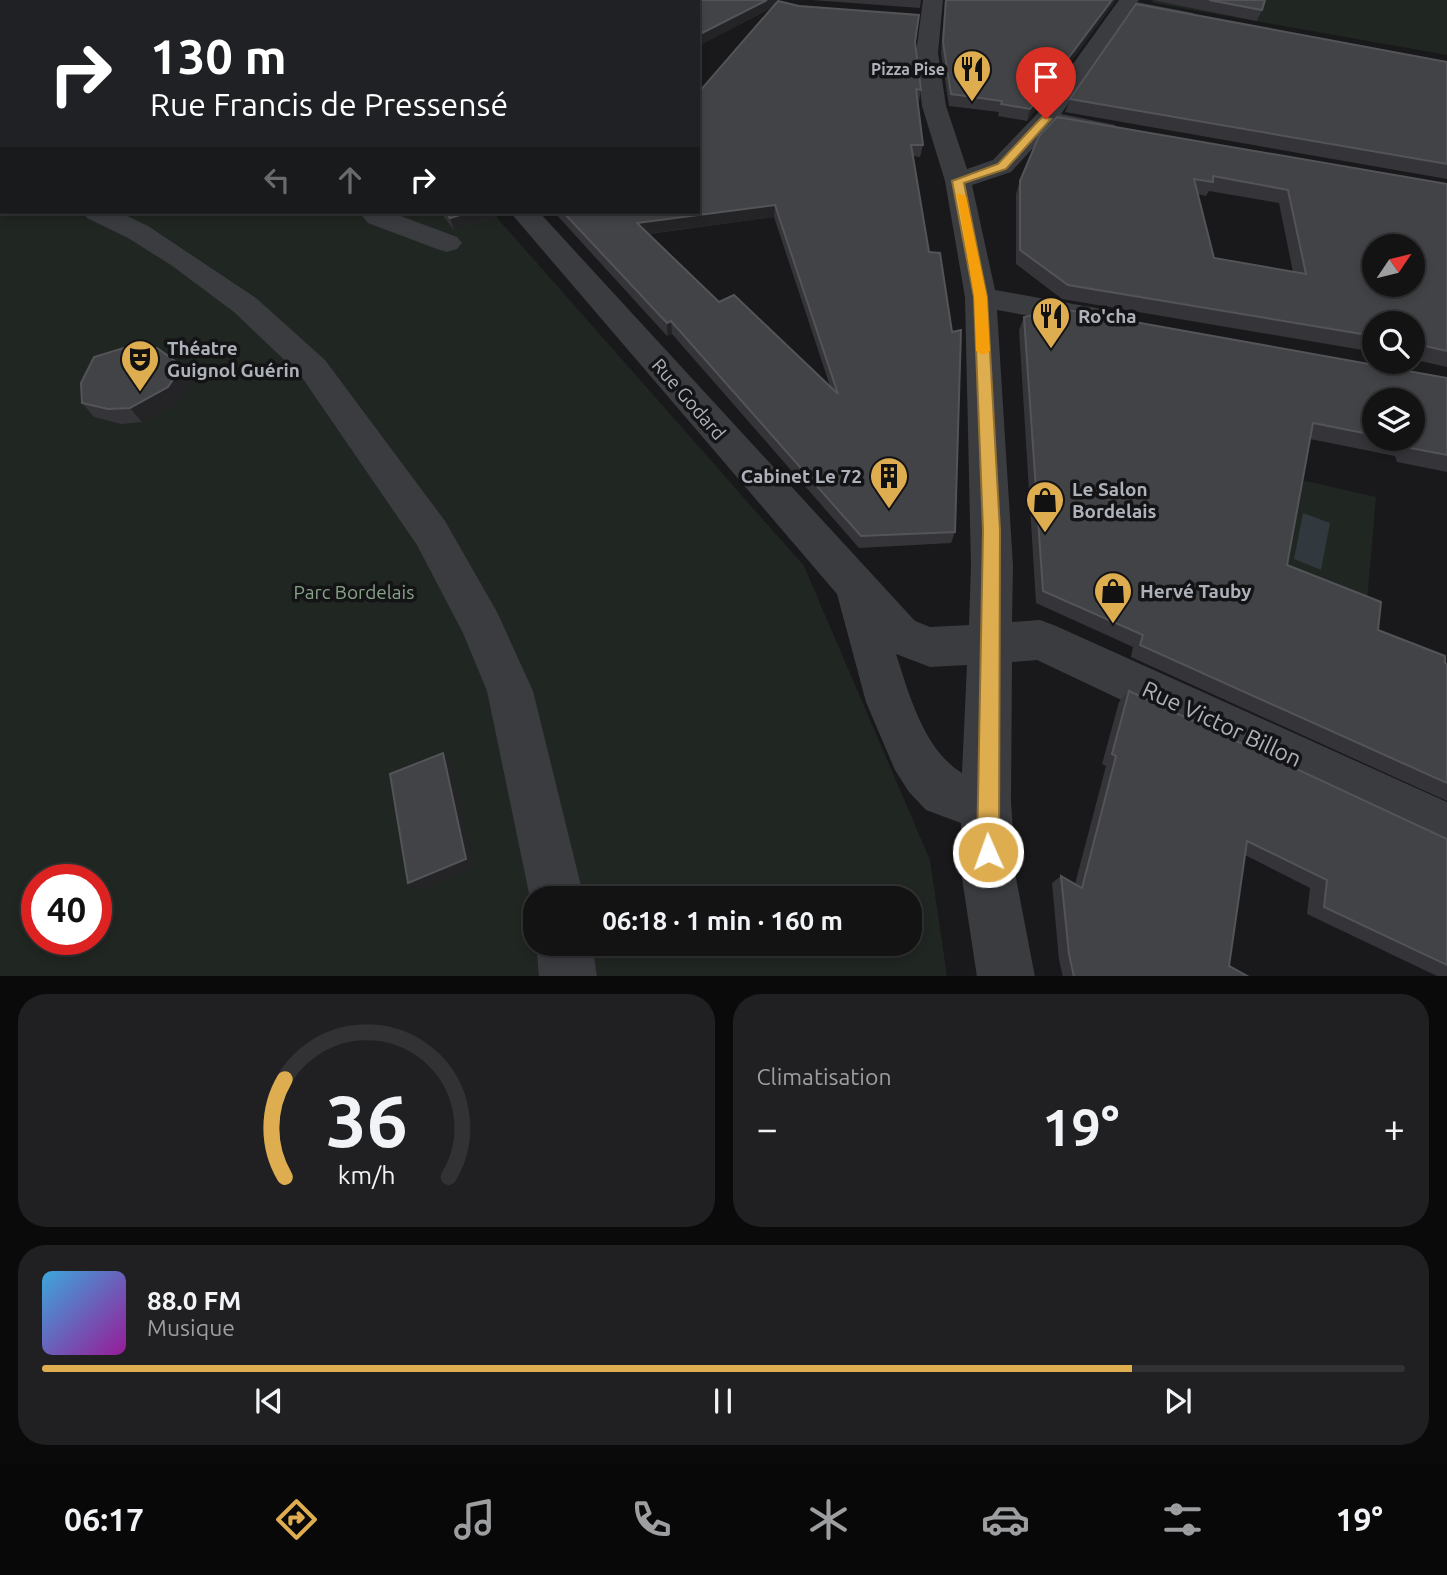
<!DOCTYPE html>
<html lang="fr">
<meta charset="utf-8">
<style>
:root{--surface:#131314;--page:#202022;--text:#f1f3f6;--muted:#9d9ea0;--line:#323234;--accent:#dead4f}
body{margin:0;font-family:Ubuntu,sans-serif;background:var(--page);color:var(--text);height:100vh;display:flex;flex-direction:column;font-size:26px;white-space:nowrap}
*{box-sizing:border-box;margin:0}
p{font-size:23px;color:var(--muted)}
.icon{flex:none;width:38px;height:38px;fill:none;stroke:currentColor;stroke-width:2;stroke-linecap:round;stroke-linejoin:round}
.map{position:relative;height:976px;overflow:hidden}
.panel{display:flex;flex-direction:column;gap:18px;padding:18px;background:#0a0a0b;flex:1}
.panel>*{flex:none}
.hud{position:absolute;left:0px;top:0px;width:700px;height:214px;box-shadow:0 4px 10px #0003,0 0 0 2px var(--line);background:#202124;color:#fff;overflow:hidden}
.needle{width:46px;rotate:55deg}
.fabs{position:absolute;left:1362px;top:234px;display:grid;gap:14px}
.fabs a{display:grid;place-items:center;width:63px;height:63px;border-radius:50%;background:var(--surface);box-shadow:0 4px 10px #0003,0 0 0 2px var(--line);font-size:35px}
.speed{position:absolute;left:21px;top:864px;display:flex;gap:14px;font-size:35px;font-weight:700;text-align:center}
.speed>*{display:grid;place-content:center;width:91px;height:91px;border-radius:50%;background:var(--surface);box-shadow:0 4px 10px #0003,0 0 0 2px var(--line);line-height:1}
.speed .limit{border:10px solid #d22;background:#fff;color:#111}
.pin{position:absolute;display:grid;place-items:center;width:60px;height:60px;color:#fff;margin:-72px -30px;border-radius:50% 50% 50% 0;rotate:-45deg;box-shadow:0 0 7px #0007}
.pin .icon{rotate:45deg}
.me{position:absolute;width:77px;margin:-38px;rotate:358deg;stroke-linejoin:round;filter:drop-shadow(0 0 5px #0008)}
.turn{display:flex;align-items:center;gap:24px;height:147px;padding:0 35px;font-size:32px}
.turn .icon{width:91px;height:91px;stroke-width:2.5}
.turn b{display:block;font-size:49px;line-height:60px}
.lanes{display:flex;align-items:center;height:66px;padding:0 35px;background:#0003;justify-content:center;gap:35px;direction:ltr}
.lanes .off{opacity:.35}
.big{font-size:52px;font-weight:600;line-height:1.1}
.panel .widget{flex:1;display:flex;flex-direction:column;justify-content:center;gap:10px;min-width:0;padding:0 24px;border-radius:28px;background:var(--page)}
.panel .dial{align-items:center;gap:0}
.dial svg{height:182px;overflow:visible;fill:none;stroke:var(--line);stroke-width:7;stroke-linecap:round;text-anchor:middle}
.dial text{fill:var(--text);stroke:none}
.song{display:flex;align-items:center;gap:21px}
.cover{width:84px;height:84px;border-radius:10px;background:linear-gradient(135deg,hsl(200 70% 55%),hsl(300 70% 35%))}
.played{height:7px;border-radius:4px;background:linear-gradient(90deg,var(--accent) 80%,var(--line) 80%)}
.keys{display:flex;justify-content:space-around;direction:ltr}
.heat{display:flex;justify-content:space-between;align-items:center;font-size:38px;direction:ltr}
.panel .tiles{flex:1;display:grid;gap:18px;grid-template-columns:1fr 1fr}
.widget:last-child{grid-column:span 2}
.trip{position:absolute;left:523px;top:886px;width:399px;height:70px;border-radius:28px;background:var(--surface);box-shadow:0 4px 10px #0003,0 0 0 2px var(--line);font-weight:600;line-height:70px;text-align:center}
.menu{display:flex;height:112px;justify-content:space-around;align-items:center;background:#080808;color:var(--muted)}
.menu .icon{width:49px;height:49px}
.menu .current{color:var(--accent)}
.menu b{font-size:32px;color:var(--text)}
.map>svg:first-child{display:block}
.green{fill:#202621;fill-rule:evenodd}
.water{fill:#31383e}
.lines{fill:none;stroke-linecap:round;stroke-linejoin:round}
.minor{fill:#3b3c40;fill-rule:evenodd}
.wall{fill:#353539;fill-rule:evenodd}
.shaded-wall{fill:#242427}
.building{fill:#424346;stroke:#535458;stroke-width:2;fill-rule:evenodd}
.route{fill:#dead4f;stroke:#907033;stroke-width:2}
.slow{fill:#f59e0b}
.labels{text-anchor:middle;stroke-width:7;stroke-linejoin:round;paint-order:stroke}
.far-poi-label{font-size:16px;font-weight:bold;fill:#adb1b9;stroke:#141416;text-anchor:end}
.poi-label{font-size:19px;font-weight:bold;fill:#adb1b9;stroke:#141416;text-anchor:start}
.street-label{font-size:19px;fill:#adb1b9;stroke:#141416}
.park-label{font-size:19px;fill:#87a288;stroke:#141416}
.near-street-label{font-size:23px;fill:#adb1b9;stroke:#141416}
</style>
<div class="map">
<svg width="1447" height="977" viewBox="0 0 1447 977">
<rect width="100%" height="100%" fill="#19191b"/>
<g class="green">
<path d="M0,0L220,2H2V212H492L804,566L930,860L947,976L0,977ZM37,880H96V940H37ZM536,898H910V943H536Z"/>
<path d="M1150,0H1447V55L1154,3Z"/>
<path d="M1297,479L1376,497L1366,614L1239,649Z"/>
</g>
<path class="water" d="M1303,513L1330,523L1321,570L1294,559Z"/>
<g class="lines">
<g class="minor">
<path d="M231,0H252L254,2H232Z"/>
<path d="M923,0H943L938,53L946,106L967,169L993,160L1037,114L1119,0H1139L1137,2L1193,13L1196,17L1186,23L1130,13L1061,114L1115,125L1118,130L1115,135L1106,137L1052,127L1011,172L972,185L995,290L1107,310L1118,313L1123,320L1118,327L1107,330L997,310L1013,566L1012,622L1040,620L1056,626L1447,802V854L1037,660L1012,662L1011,801L1016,878L1035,977H977L962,878L961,823L926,810L909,792L895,770L866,702L837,594L510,212H539L915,621L930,627L969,625L971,566L965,297L945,181L922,106L916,53ZM896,654L930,667L967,665L962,773C924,750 909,694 896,654Z"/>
<rect x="0" y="174" width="2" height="16"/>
<path d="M83,212H119L148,226L256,298L325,360L445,521L497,612L533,691L584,898H536V912L530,898L487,691L463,633L417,545L301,376L234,312L171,265L128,238L87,218Z"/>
<path d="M359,212H390L457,237L462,243L457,249L447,252L437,249L368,223Z"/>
<path d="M536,943H592L597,977H539Z"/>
</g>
</g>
<g class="wall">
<path d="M259,0H776L774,4L915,42L921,90L919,101H917L923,145L920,157L913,156L955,532L951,543L859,548L672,334L667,336L554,212H698L771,8L698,46V2H262ZM774,217L830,386L719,302L649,234Z"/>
<path d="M812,0H921L920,8Z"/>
<path d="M945,0H1116L1027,121L998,116L999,112L949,106L941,53Z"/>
<path d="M1152,0H1265L1262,10L1257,21Z"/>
<path d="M1447,62V179L1065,112L1070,99Z"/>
<path d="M1039,136L1447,184V367L1412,359V324H1374V352L1062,299L1016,264V194L1020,181ZM1209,191L1279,203L1293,272L1214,258L1198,194L1206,196Z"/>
<path d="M440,212H510L454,230Z"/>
<path d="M1024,317L1447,378V472L1397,462L1395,456L1310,439L1287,565L1378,630L1447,664V801L1131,657L1133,647L1036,603L1019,330ZM1374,401L1412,439H1374Z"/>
<path d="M192,381L179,402L142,422L121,424L94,417L82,403Z"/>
<path d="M1129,691L1447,839V977H1439L1307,914L1310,888L1245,855L1229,966L1249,977H1063L1059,960L1052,883L1061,876L1075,884L1106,766L1102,764L1119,702Z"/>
</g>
<g class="shaded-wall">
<path d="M767,0H776L773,7L698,46V35Z"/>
<path d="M1112,0H1116L1027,121L1030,109Z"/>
<path d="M775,205L774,217L638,235L637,223Z"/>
<path d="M470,212H510L454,230L450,218Z"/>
<path d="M671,321L672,334L667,336V323Z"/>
<path d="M182,366L192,381L179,402L142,422L130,408Z"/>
<path d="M443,753L451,764L474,867L417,891L408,883Z"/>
</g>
<g class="building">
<path d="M271,0H767L698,35V2H274Z"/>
<path d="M946,0H1112L1030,109L1001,104L1002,101L951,94L943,42Z"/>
<path d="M1209,0H1265L1262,10Z"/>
<path d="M778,1L799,6L919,15L915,42L921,90L916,89L923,145H911L929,252L940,253L952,332L961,330L955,532L861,536L671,321L667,323L563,212H698V93ZM775,205L838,394L734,295L719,302L637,223Z"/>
<path d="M1136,4L1447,62V164L1070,99Z"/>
<path d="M1057,117L1447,184V351L1425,346H1412V324H1374V336L1068,285L1020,250V181L1039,136ZM1213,176L1288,190L1306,274L1214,258L1194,179L1213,182ZM1374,247H1412V285H1374Z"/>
<path d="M446,212H470L450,218Z"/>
<path d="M1062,309L1447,378V455L1410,448L1408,442L1394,439H1412V401H1374V435L1313,423L1287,565L1381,602L1378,630L1445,656V663L1447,664V783L1140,645L1143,635L1043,591L1024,317Z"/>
<path d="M127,347L157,348L182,366L168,387L130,408L108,409L82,403L81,383L94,357Z"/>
<path d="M1129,691L1447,839V965L1324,907L1327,880L1247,841L1229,966L1249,977H1074L1069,954L1061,876L1082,888L1116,756L1112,754Z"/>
<path d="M443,753L466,859L408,883L390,774Z"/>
</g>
<path class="route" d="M1042,117L1051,119L1006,169L964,183L987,297L1000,530L999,852L996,860L988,863L980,860L977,852L983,530L974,297L952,181L998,164Z"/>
<path class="slow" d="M957,193L966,196L987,297L990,351L983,355L976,351L974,297Z"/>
<defs>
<symbol id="restaurant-pin" viewBox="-11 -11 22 30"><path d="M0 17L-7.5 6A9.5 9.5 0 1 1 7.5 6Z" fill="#dead4f" stroke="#141416"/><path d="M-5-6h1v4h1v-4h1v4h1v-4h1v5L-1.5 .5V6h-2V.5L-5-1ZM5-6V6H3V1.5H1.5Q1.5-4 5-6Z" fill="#111"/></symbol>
<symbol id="theatre-pin" viewBox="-11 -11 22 30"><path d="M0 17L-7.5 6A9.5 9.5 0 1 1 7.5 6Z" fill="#dead4f" stroke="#141416"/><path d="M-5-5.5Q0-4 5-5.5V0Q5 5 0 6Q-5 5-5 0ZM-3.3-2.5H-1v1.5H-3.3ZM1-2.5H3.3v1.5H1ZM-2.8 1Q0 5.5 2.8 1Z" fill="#111"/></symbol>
<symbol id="building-pin" viewBox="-11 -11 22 30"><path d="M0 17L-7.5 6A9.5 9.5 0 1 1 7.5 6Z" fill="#dead4f" stroke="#141416"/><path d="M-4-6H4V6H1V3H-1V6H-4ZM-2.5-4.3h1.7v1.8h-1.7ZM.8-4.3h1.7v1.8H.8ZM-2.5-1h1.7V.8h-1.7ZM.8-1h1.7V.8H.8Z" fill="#111"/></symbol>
<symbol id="shop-pin" viewBox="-11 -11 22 30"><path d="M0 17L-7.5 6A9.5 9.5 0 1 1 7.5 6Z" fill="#dead4f" stroke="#141416"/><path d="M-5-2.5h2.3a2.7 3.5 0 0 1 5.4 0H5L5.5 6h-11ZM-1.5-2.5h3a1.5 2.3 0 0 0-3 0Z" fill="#111"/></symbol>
</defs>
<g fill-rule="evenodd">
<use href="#restaurant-pin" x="950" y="47" width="44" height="60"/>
<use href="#restaurant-pin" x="1029" y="294" width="44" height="60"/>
<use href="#theatre-pin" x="118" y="337" width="44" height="60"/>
<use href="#building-pin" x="867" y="454" width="44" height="60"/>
<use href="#shop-pin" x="1023" y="478" width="44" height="60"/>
<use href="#shop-pin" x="1091" y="569" width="44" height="60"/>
</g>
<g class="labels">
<g class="far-poi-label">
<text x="945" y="75">Pizza Pise</text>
</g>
<g class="poi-label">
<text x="1078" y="323">Ro'cha</text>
<text x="167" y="355">Théatre<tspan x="167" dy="22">Guignol Guérin</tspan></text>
<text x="862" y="483" text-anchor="end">Cabinet Le 72</text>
<text x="1072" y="496">Le Salon<tspan x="1072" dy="22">Bordelais</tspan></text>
<text x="1140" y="598">Hervé Tauby</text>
</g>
<g class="street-label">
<text transform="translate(689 399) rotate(49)" y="7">Rue Godard</text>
</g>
<g class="park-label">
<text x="354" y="599">Parc Bordelais</text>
</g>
<g class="near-street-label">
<text transform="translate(1222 724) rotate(25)" y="8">Rue Victor Billon</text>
</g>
</g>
</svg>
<div class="fabs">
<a><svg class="needle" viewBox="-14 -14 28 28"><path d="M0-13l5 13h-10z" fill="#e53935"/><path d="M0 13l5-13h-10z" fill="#9d9ea0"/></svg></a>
<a><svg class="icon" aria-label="search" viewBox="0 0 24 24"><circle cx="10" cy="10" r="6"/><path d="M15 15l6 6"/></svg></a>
<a><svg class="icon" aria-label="layers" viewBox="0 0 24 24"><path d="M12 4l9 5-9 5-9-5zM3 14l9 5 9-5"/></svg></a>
</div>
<div class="speed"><div class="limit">40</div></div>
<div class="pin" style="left:1046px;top:119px;background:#d93025"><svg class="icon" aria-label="arrive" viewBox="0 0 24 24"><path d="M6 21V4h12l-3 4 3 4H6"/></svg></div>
<svg class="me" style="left:988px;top:852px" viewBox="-20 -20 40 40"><circle r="17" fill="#dead4f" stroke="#fff" stroke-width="3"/><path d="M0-11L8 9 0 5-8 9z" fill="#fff"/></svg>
<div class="trip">06:18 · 1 min · 160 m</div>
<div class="hud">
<div class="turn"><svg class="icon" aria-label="right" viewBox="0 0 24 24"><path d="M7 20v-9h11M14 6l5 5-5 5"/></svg><div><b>130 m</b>Rue Francis de Pressensé</div></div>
<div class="lanes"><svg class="icon off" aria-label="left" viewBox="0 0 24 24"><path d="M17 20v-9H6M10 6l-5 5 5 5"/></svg><svg class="icon off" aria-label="ahead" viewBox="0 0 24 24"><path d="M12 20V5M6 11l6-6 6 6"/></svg><svg class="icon" aria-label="right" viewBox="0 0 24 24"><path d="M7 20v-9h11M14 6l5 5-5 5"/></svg></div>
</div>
</div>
<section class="panel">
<div class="tiles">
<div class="widget dial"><svg viewBox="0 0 100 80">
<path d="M14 69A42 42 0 1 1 86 69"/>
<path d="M14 69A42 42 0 0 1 14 26" stroke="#dead4f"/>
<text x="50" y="56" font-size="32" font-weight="700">36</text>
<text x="50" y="72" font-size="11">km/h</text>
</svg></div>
<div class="widget"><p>Climatisation</p>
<div class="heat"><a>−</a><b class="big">19°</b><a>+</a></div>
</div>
<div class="widget">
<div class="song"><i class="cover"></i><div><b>88.0 FM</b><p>Musique</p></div></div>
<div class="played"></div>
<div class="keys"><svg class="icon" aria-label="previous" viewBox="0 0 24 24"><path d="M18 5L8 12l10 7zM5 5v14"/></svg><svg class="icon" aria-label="pause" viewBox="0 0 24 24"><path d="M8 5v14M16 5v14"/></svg><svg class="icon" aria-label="next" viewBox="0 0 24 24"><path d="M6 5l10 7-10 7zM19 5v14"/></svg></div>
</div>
</div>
</section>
<nav class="menu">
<b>06:17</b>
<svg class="icon current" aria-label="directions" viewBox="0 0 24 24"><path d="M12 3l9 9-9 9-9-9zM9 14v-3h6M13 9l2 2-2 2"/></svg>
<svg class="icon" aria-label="music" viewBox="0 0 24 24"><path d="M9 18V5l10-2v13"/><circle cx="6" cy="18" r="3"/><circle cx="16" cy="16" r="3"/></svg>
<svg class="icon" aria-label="phone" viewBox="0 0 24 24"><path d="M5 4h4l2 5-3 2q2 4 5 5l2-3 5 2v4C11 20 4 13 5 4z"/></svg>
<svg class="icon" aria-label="climate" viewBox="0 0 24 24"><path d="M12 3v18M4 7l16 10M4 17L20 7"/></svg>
<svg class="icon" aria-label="car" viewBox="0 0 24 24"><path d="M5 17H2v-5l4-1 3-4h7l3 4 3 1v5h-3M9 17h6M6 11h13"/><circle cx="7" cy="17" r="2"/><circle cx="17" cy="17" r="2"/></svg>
<svg class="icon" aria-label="filters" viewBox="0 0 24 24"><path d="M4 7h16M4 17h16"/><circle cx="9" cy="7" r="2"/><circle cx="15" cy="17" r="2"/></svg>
<b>19°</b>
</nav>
